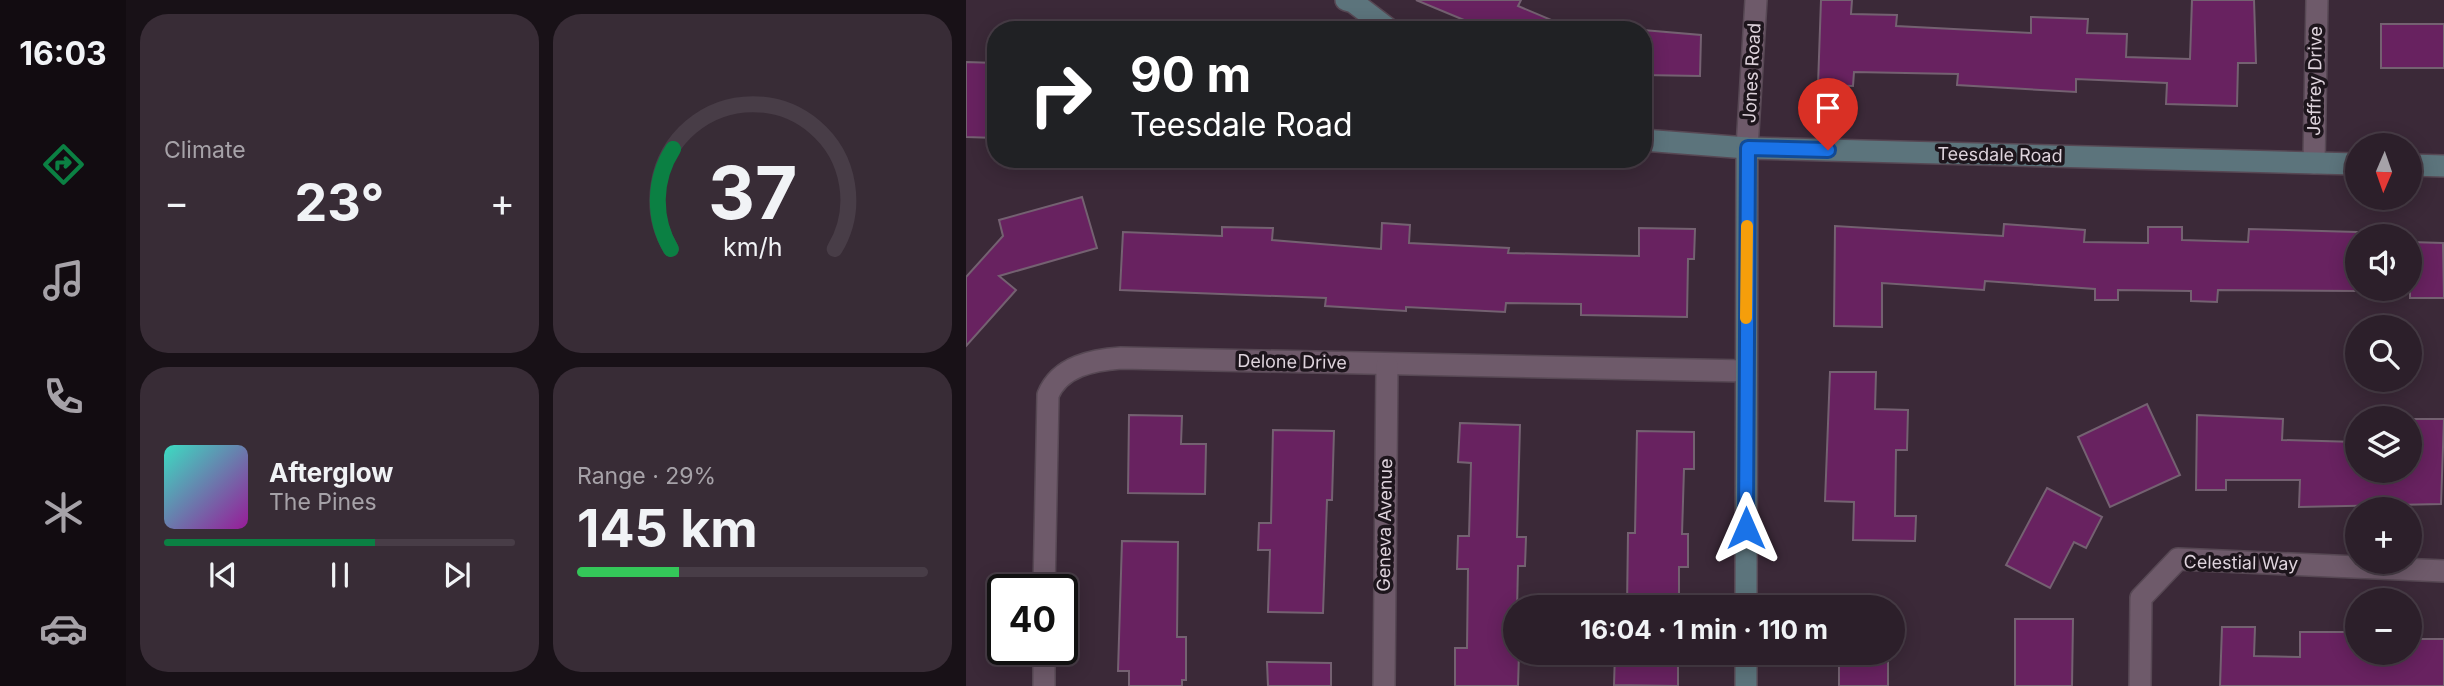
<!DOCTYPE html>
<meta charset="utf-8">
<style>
:root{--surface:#2c1f2a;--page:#382c36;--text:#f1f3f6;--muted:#a6a2a8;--line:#483d47;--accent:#0b8043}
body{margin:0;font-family:Inter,sans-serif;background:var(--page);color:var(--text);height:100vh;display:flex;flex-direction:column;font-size:26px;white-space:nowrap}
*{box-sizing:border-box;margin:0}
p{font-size:23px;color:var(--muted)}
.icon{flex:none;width:38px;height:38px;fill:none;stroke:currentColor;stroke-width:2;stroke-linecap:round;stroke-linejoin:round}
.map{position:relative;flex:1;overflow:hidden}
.sheet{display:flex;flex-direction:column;gap:14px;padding:14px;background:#181117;width:840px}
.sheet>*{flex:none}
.hud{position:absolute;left:21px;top:21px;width:665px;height:147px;border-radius:28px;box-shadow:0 4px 18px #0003,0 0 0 2px var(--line);background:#202124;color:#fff;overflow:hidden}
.needle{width:46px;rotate:182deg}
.buttons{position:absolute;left:1379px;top:133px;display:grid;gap:14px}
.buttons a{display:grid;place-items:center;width:77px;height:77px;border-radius:50%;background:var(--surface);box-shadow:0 4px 18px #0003,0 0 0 2px var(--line);font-size:35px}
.speed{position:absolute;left:21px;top:574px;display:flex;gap:14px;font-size:35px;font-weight:700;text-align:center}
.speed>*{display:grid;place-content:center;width:91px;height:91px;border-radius:50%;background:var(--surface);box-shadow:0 4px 18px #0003,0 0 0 2px var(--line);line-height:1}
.speed .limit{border:4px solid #111;border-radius:10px;background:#fff;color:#111}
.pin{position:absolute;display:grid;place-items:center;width:60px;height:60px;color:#fff;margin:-72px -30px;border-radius:50% 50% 50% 0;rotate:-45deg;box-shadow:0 0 7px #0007}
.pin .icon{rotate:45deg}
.me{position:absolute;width:77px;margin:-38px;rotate:0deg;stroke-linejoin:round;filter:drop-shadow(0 0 5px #0008)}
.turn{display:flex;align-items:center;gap:24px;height:147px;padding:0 28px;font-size:32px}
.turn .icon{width:91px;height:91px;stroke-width:2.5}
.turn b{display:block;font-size:49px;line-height:60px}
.big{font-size:52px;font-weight:700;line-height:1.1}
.sheet .card{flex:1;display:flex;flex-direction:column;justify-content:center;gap:10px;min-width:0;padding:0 24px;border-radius:28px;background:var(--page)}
.sheet .dial{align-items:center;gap:0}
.dial svg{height:182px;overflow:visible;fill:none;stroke:var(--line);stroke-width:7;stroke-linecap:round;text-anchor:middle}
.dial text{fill:var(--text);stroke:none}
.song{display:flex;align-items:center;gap:21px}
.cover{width:84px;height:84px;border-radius:10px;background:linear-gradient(135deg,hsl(170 70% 55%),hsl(300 70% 35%))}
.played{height:7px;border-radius:4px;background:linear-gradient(90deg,var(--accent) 60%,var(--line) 60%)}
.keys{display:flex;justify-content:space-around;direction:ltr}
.heat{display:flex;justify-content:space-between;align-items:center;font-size:38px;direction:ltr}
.charge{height:10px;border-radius:5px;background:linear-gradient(90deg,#34c759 29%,var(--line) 0)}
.sheet .tiles{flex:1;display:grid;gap:14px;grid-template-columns:repeat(2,1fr)}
.trip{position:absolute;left:537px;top:595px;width:402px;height:70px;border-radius:35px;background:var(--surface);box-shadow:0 4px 18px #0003,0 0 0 2px var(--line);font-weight:700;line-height:70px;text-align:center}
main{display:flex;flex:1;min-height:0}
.tabs{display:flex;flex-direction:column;width:126px;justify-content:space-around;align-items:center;background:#120c11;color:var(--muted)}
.tabs .icon{width:49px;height:49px}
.tabs .active{color:var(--accent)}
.tabs b{font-size:32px;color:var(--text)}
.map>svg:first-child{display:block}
.building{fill:#682260;stroke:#746171;stroke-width:2}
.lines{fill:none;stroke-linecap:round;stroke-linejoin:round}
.street-casing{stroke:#574854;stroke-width:24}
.secondary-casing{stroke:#574854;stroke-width:24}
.street{stroke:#6e5a6a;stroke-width:21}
.secondary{stroke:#5c747c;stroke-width:21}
.route-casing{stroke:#114b97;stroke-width:18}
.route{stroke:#1a73e8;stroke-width:12}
.slow{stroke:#f59e0b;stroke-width:12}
.labels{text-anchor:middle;stroke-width:7;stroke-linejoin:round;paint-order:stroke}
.street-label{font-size:18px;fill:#ded3dc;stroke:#1d151c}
</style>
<main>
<nav class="tabs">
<b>16:03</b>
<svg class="icon active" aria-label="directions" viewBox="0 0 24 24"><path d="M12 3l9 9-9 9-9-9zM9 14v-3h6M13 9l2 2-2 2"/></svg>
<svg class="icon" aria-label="music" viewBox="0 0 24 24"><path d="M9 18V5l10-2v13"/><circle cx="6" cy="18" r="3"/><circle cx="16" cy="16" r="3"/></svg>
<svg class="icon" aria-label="phone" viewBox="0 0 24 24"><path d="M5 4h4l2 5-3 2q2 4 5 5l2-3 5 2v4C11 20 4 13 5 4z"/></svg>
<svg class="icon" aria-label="climate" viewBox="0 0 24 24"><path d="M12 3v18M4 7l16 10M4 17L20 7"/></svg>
<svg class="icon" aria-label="car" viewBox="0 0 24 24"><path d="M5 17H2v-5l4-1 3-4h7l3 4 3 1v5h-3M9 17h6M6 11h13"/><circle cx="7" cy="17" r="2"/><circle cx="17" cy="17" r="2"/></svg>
</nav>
<section class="sheet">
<div class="tiles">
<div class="card"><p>Climate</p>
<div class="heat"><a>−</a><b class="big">23°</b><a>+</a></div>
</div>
<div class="card dial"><svg viewBox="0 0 100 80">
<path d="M14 69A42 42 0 1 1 86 69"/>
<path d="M14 69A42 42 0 0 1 15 25" stroke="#0b8043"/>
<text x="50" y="56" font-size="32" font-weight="700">37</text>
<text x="50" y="72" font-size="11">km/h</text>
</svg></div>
<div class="card">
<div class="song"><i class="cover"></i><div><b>Afterglow</b><p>The Pines</p></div></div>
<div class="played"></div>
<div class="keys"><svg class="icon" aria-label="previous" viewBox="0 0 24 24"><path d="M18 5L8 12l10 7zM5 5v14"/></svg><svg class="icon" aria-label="pause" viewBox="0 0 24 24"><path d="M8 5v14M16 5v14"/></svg><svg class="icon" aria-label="next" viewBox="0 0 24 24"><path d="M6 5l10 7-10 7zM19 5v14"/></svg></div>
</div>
<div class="card"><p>Range · 29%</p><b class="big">145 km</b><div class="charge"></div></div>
</div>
</section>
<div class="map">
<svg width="1478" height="686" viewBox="0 0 1478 686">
<rect width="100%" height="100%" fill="#3b2938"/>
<g class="building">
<path d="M450,0H555L552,6L609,30H522Z"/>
<path d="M855,0H886L885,14L931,15L930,26L1065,33V17L1122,19L1121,33L1161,34L1160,57L1224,59L1226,0H1288L1290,63H1272L1271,106L1200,104L1201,83L1110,79V92L991,85L992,74L888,72L887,86L852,85Z"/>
<rect x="1415" y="24" width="63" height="44"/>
<path d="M677,30L735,35L734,76L677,75Z"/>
<path d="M0,62L30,63V138L0,137Z"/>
<path d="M116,197L131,248L33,276L50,290L0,346V277L37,236L33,220Z"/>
<path d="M416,223L444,225L443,243L543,248L542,253L673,256V228L729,229L728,259H722L721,317L615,315V304L540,303L539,312L440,307V311L359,306L360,298L154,290L157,232L256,236V227L307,228L306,240L415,249Z"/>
<path d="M1038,224L1119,230L1118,242L1182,243V227H1216V240L1282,242L1283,229L1391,232V291L1252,290L1251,302L1225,301V291L1152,290V300H1129V289L1019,281L1018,290L916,283V327L868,326L869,226L1037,236Z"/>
<path d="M1444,242L1477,243L1478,298H1444Z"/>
<path d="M864,372H910L909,409L942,410L941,450H930L929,516H950L949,541L887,540L888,502L859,501Z"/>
<path d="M1181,404L1214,475L1144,507L1112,437Z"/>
<path d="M163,415L216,416L215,444H240L239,494L162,493Z"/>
<path d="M1231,415L1317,419L1316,440L1391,442V471H1444V419H1478L1475,504L1333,507L1334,480H1260V490H1230Z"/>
<path d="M494,423L554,425L551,537H560L559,566H552L550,653H553L552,686H489V648H501L502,569H491L492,536H503L505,463L492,462Z"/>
<path d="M307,430L368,431L366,500H361L357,613L302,612L304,550H292L293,523H305Z"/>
<path d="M671,431L728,432V469H718L716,534H722V567H713V607H661L662,533H669Z"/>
<path d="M1081,488L1136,517L1120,548L1108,542L1084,588L1040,565Z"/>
<path d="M156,541L212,542L211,637H220V680H216V686H163V671H152Z"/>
<path d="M1049,619H1107L1106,686H1049Z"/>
<path d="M1256,627H1289L1288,656L1334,657V632H1391V653H1444V639H1478V686H1254Z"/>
<path d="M649,653H712V686L648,685Z"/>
<rect x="873" y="653" width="49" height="33"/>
<path d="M301,662L365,663V686H302Z"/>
</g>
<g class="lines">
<defs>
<g id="street">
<path d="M781,148L790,0"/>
<path d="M1348,163L1351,0"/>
<path d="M78,590L82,395C94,366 127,360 155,358L780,371"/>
<path d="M78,686V649"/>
<path d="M418,686L421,365"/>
<path d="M1174,686L1175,598L1212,559L1478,571"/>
</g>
<g id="secondary">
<path d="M380,0L387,2L424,30"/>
<path d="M677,140L781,148L1391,164"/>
<path d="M1444,165L1478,166"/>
<path d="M780,607L781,148"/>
<path d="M780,653V686"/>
</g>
</defs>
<use href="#street" class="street-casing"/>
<use href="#secondary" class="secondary-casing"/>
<use href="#street" class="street"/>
<use href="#secondary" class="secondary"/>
</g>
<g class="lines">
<defs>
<path id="route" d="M780,528L782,148L862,150"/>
</defs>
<use href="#route" class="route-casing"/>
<use href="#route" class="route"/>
<path class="slow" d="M780,318L781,226"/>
</g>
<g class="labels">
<g class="street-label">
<text transform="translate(786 73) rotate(-87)" y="6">Jones Road</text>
<text transform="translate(1349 81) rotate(-89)" y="6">Jeffrey Drive</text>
<text transform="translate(1034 155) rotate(1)" y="6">Teesdale Road</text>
<text transform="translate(326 362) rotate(1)" y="6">Delone Drive</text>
<text transform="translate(419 525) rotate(-89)" y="6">Geneva Avenue</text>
<text transform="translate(1275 563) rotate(1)" y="6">Celestial Way</text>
</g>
</g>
</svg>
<div class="buttons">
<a><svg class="needle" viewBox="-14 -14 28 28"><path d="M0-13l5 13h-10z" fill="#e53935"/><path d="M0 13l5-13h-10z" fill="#a6a2a8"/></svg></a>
<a><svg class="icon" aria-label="sound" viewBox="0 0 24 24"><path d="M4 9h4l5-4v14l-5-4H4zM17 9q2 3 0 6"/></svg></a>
<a><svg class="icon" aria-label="search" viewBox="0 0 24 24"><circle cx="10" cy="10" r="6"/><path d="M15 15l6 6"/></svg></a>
<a><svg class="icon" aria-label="layers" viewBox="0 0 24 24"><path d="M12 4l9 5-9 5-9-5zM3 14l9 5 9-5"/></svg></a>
<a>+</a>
<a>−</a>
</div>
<div class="speed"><div class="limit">40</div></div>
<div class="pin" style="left:862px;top:150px;background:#d93025"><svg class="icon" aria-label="arrive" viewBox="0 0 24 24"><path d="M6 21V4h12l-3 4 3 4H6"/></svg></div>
<svg class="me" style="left:780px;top:528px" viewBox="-20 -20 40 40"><path d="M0-17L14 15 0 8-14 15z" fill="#1a73e8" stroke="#fff" stroke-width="4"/></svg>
<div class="trip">16:04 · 1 min · 110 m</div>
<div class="hud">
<div class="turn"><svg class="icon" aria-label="right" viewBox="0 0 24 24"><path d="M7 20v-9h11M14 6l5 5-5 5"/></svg><div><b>90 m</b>Teesdale Road</div></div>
</div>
</div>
</main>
